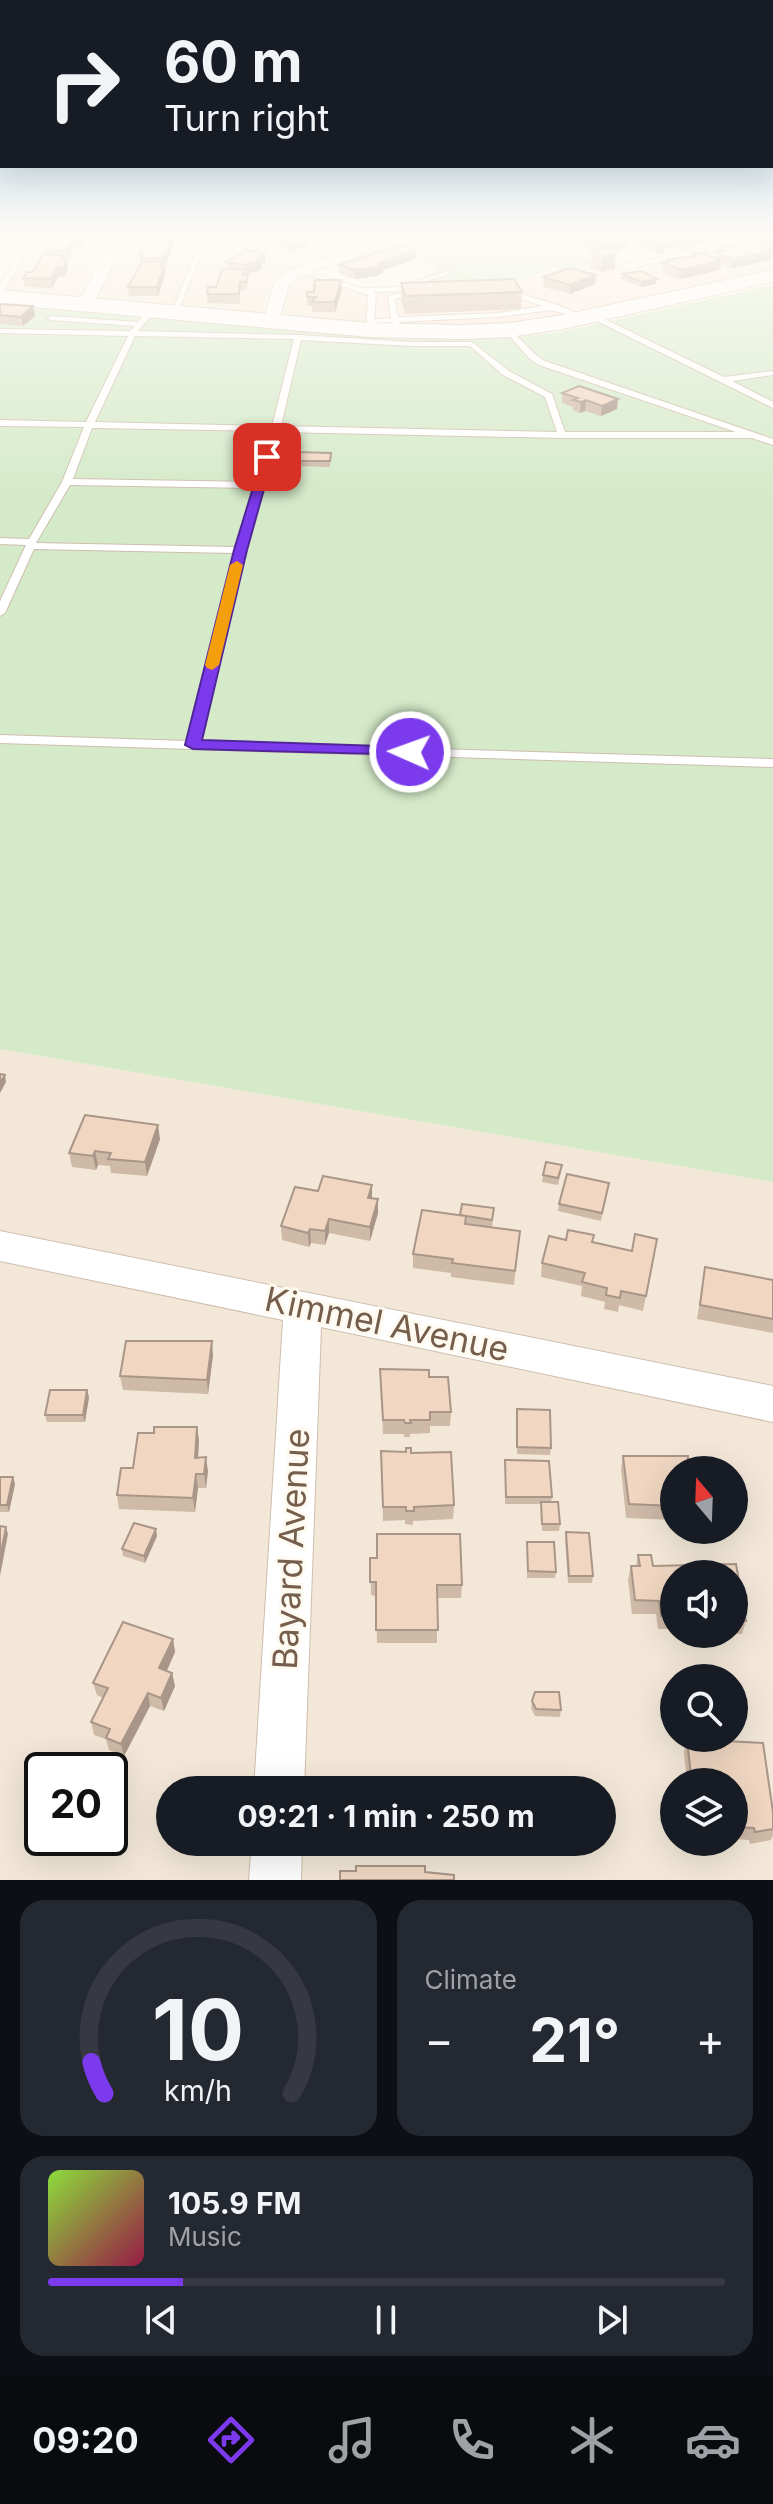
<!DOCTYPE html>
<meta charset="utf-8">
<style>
:root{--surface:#171b24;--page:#242831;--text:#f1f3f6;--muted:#9ea1a6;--line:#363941;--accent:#7c3aed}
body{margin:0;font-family:Inter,sans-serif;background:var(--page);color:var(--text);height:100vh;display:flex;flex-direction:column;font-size:30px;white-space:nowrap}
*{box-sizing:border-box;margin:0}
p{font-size:26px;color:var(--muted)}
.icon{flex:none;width:44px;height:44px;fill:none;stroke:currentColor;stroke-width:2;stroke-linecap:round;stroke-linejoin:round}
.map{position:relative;height:1880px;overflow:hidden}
.side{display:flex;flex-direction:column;gap:20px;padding:20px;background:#0d0f14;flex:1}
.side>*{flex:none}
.guide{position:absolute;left:0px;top:0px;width:774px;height:168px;box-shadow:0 8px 32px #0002;background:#171b24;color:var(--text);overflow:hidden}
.needle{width:52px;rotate:341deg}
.tools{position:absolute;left:660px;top:1456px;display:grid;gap:16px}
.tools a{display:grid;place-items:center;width:88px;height:88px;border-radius:50%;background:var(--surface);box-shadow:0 8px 32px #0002;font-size:40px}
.speed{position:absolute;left:24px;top:1752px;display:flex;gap:16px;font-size:40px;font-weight:700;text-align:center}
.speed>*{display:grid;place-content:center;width:104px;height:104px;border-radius:50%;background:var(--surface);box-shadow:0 8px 32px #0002;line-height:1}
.speed .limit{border:4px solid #111;border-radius:12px;background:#fff;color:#111}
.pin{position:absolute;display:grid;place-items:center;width:68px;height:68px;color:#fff;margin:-34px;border-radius:16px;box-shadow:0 4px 12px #0006}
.me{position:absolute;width:88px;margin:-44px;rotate:272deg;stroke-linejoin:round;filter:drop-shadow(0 0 6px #0008)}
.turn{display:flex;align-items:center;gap:28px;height:168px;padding:0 32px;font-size:36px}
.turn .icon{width:104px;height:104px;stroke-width:2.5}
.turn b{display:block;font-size:56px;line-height:68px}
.big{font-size:60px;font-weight:700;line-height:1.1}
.side .widget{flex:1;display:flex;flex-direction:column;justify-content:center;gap:12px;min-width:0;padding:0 28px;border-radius:24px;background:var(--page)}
.side .dial{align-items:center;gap:0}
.dial svg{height:208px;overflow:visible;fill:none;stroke:var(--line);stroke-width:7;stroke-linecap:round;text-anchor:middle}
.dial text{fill:var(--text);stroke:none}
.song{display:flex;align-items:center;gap:24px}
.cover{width:96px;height:96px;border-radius:12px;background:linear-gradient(135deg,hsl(90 70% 55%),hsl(340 70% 35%))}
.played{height:8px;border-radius:4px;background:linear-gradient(90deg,var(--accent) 20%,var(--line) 20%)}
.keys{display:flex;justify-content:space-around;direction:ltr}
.heat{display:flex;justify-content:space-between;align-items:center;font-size:44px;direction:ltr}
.side .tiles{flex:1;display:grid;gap:20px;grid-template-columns:1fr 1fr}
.widget:last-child{grid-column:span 2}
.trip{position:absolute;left:156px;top:1776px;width:460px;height:80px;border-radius:40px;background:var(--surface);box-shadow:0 8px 32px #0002;font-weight:700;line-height:80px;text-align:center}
.tab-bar{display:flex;height:128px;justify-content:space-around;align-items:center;background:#090b0e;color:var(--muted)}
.tab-bar .icon{width:56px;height:56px}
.tab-bar .selected{color:var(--accent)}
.tab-bar b{font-size:36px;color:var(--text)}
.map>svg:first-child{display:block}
.residential{fill:#f3e8d8;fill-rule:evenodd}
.commercial{fill:#fce8de}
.green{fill:#d4eac8}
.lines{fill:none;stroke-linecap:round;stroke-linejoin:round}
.lane-casing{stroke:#cebeaf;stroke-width:2}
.street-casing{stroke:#cebeaf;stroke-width:2}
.secondary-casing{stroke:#d1bfad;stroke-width:2}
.lane{fill:#fff;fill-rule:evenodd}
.street{fill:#fff;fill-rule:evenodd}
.secondary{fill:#fff;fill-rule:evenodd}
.wall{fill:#cfb9a7}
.shaded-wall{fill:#a99688}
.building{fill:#f1d7c2;stroke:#a99688;stroke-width:2}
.route{fill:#7c3aed;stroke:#51269a;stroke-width:2}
.slow{fill:#f59e0b}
.labels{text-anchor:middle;stroke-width:6;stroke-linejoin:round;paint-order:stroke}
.near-street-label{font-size:34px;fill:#765e4d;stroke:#fefaf0}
</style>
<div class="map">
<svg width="773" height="1880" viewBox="0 0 773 1880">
<rect width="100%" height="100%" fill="#fcf6ea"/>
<g class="residential">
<path d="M36,237H109L76,299L3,293Z"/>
<path d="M127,237H201L174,307L96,301Z"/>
<path d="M239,237H346L367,244L274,276L261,315L179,308L207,244H235Z"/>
<path d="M773,238V270L697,287L630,269Z"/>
<path d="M307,273L368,294V324L283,317L289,285Z"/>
<path d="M0,1049L773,1182V1880H0ZM674,1470H734V1530H674ZM674,1574H734V1634H674ZM674,1678H734V1738H674ZM42,1770H110V1838H42ZM674,1782H734V1842H674ZM170,1790H602V1842H170Z"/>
</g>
<path class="commercial" d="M601,262L696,287L555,318L513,323L474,326L371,324L376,292L401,290L459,271L509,285L552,269L565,272Z"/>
<g class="green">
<path d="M353,237H507L599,262L565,271L552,268L509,284L462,280L406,291L439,268L415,256Z"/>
<path d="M773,285V1182L0,1049V305L338,334L408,339H482L555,333Z"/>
</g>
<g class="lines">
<defs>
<g id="lane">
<path d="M2,237H8L0,245Z"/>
<path d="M29,237H35L4,290L0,292V284Z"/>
<path d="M202,237H208L178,312L171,314Z"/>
<path d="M511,237H521L629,264L763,237H773V239L629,268Z"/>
<path d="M299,269L362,288L397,287L449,271L454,272L398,291L373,292L376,294L374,319L391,318L388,296L417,289L420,293L395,299L398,317L498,313L543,306L502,293L505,289L558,305L588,318L584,320L552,310L498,317L399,322L401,332L397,334L393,332L392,322L374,323V330L370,332L366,330L368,295L299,271Z"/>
<path d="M149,308L156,310L138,331L298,335L412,342H472L509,371L552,394L565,432H736L539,365L530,359L506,332L505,330L509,328L536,355L545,361L773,439V445L752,438H562L280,432L245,550L200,742L773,759V767L0,743V735L188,741L234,553L34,549L5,613L0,616V601L26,545L0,544V538L29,539L62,482L84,427L0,426V420L86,422L128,336L0,333V329L130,331L135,326L51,320L47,318L51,316L138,322ZM135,336L294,339L272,426L95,422ZM301,340L412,346H470L503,375L545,397L557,432L281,426ZM92,428L271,431L256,482L73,479ZM70,485L254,488L236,547L36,543Z"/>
<path d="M594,314L724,377L773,371V375L732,381L773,402V408L591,318L590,316Z"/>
</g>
<g id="street">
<path d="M112,237H126L93,305L91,308H79L77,305Z"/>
<path d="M378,241L383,242V248L297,277L289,285L279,321L271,326L265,324L263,321L274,283L287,271Z"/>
<path d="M0,1231L773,1386V1422L321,1327L304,1790H254L283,1320L0,1261Z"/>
<path d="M252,1842H302L301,1880H249Z"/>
</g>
<path id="secondary" d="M773,270V282L563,329L509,337L462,339L370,337L0,304V290L370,323L462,325L509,323L563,315Z"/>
</defs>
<use href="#lane" class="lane-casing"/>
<use href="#street" class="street-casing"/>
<use href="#secondary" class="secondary-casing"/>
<use href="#lane" class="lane"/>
<use href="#street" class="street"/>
<use href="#secondary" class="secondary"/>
</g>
<g class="wall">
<path d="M54,237H83V242L79,249H74L67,260L68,269L64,276L58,277L52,288L25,287L23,278L33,272L46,254V251Z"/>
<path d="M150,237H182L173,241L174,245L165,266V275L158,296H129L128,287L142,262H140L139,253L149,246L151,239Z"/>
<path d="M306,237H340L322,243L306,238Z"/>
<path d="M551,237H626L628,246L614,252L615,269L601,272L590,268L592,252L594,251L551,239Z"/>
<path d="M637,237H730L729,239L721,240L713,237L712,243L690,245V248L682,250L676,247L665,249V253L657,254L636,245Z"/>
<path d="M773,238V255L772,254L771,260L731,268L721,264L720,270L680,279L662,272L663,263L667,262V259L691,256L692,254L714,258L715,252L718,251V248L760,246L761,240Z"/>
<path d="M279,242H308V246L290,251L279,246Z"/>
<path d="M416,259L383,270V273L376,276L355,279L340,274L339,265Z"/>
<path d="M226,262H265L262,264V267L258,271L245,274L248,275V284L246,291H240V304L207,303V294L216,287L227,269Z"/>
<path d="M622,274L656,284L641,287L621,279Z"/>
<path d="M544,277L595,284L570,294L543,287Z"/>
<path d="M401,283L522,292L521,309L405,314L401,300Z"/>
<path d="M342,290L335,312H312V306H307V297Z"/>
<path d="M0,304L35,316L23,326L0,324Z"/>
<path d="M562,393L617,409L601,416L585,411L580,413L573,410V407L562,403Z"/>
<path d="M331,453L330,467L294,466V461Z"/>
<path d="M160,1139L147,1176L111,1173L110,1166L98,1165L96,1170L72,1167L69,1153Z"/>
<path d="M561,1172L558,1185L542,1182L543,1175Z"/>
<path d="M609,1183L601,1221L558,1211L559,1204Z"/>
<path d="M372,1185V1198L378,1213L370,1241L329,1233L325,1245L311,1243L309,1247L282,1240L281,1226L318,1191Z"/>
<path d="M494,1208L492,1227L520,1231L514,1285L451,1277V1273L413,1268V1254L460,1215Z"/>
<path d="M657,1239L643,1311L619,1305L618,1312L604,1309L605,1302L581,1296L582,1286L541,1277L542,1263L566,1240L593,1243L632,1251Z"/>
<path d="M705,1267L773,1280V1333L697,1319Z"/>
<path d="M213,1355L208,1394L123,1390L120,1376Z"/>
<path d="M380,1369L429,1377L451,1412L450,1426H430V1433L410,1434V1437H404V1434H383Z"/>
<path d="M89,1397L85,1422H47L45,1415Z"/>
<path d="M517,1409L551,1448L550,1455L517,1454Z"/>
<path d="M197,1427L199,1441L198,1458L208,1471L206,1488H198L195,1512L119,1509L117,1495L154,1433Z"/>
<path d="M381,1451L411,1453L454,1505L453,1519L413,1521V1525L405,1524V1520L383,1521Z"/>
<path d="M623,1456L688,1460L674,1470V1520L626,1518L621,1469Z"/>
<path d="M505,1460L552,1497L551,1502L560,1524L559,1531H542L541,1504H505Z"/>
<path d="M0,1477H13L15,1484L9,1512H0Z"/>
<path d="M566,1532L593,1576L592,1583H568L565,1539Z"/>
<path d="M157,1536L145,1563L123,1556L122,1549Z"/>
<path d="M527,1542L556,1572L555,1578H527Z"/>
<path d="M638,1555H651L653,1566L736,1564L746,1621L742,1634H683H734V1574H674V1629H658L656,1614H632L628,1580L631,1566H636Z"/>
<path d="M370,1558L462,1585L461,1598H437V1643H377L376,1596L371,1595Z"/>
<path d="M173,1639L175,1652L167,1671L172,1673L175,1686L164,1711L150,1706L124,1756L109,1750L106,1739L94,1735L91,1722L103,1698L97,1695L93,1683Z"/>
<path d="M532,1701L561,1710L560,1717L535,1716L531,1708Z"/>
<path d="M687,1739L773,1812V1835L771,1840L750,1844L749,1840L734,1839V1782H687L684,1752Z"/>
<rect x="355" y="1842" width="54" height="7"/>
</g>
<g class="shaded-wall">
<path d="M77,237H83V242L79,249Z"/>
<path d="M173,237L174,245L165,266V275L158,296L157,287L164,267L163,258Z"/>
<path d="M326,237H340L322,243L321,238Z"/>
<path d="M629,237L628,246L607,254V246Z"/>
<path d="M684,237H713L712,243L690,245V248L682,250Z"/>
<path d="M722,237H730L729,239L721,240Z"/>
<path d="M677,238L676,247L665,249V253L657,254L658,245L661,241Z"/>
<path d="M73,240L74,249L68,260L66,251Z"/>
<path d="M308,242V246L290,251V246Z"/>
<path d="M416,250V259L383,270V273L376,276L355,279V270Z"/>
<path d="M772,251L771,260L731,268L733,259Z"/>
<path d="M265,253V262L262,264V267L258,271L245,274V265Z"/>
<path d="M616,253L615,269L601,272L602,256Z"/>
<path d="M67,260L68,269L64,276L58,277L52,288L51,279L56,268L63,267Z"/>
<path d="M721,261L720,270L680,279L681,270Z"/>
<path d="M596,275L595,284L570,294V285Z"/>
<path d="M657,279L656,284L641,287L642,282Z"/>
<path d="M341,280L342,290L335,312V302Z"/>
<path d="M33,306L35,316L23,326L21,317Z"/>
<path d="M618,399L617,409L601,416L602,406Z"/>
<path d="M586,400L585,411L580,413L581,402Z"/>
<path d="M5,1075L6,1082L0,1093V1083Z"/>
<path d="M158,1125L160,1139L147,1176L145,1162Z"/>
<path d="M95,1151L98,1165L96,1170L93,1156Z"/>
<path d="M372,1185V1199L368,1198Z"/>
<path d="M378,1199V1213L370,1241V1227Z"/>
<path d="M329,1219V1233L325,1245V1231Z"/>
<path d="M310,1229L311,1243L309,1247L308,1233Z"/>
<path d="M212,1341L213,1355L208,1394L207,1380Z"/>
<path d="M87,1390L89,1397L85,1422L83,1415Z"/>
<path d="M197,1427L199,1441L197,1472L195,1458Z"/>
<path d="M206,1457L208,1471L206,1488L204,1474Z"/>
<path d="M196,1474L198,1488L195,1512L193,1498Z"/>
<path d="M13,1477L15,1484L9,1512L7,1505Z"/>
<path d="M6,1527L8,1534L0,1576V1558Z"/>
<path d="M156,1529L157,1536L145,1563L144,1556Z"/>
<path d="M173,1639L175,1652L162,1681L159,1668Z"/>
<path d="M172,1673L175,1686L164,1711L161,1698Z"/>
<path d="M148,1693L150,1706L124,1756L121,1744Z"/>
</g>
<g class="building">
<path d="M54,237H80L78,240H73L66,251H46Z"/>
<path d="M152,237H172L163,258H146L145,262H162L160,266H164L157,287H128L142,262L144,253H139L142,246H149Z"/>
<path d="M576,237H629L607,246Z"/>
<path d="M638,237H685L691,239L683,241L677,238L661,241L666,244L658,245Z"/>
<path d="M296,238L308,242L290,246L279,242Z"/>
<path d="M773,238V245L761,240Z"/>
<path d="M749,242L772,251L733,259L715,252L724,250L718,248Z"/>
<path d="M401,245L416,250L379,263L383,264L376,267L355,270L339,265Z"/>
<path d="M607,248L616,253L602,256L592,252Z"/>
<path d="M247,250L265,253L258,257L262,258L258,261L245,265L226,262Z"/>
<path d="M699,252L721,261L681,270L663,263L672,261L667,259L697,256L692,254Z"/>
<path d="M43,254L62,255V260H67L63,267L56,268L51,279L23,278L27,272H33Z"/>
<path d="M569,268L596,275L570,285L544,277Z"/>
<path d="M222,269H244L243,275H248L246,282H240L239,294H207L208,287H216Z"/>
<path d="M641,271L657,279L642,282L622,274Z"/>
<path d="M514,279L522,292L405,296L401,283Z"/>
<path d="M315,280H341L335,302H312L316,297H307V292H314Z"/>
<path d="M0,304L33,306L21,317L0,315Z"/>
<path d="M579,386L618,399L602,406L586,400L581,402L573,400L578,398L562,393Z"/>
<path d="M296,452L331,453L330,461H294Z"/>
<path d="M0,1074L5,1075L0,1083Z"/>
<path d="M85,1115L158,1125L145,1162L108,1159L111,1153L95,1151L93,1156L69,1153Z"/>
<path d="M546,1162L562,1165L558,1178L543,1175Z"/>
<path d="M567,1174L609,1183L602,1213L559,1204Z"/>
<path d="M323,1176L372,1185L368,1198L378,1199L370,1227L329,1219L325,1231L310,1229L308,1233L281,1226L295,1187L318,1191Z"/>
<path d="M462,1204L494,1208L492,1220L460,1215Z"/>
<path d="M422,1210L466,1216L465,1224L520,1231L515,1271L452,1263L453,1259L413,1254Z"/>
<path d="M568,1230L594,1235L592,1242L632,1251L635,1234L657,1239L646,1296L621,1291L620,1298L606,1295L607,1288L582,1282L585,1273L542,1263L549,1236L566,1240Z"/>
<path d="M705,1267L773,1280V1319L700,1305Z"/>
<path d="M126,1341H212L207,1380L120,1376Z"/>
<path d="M380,1369L429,1370V1377H448L451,1412H430V1420H410L411,1423H405L404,1420H383Z"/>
<path d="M50,1390H87L83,1415H45Z"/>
<path d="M517,1409L550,1410L551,1448L517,1447Z"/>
<path d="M154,1427H197L195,1458L206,1457L204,1474H196L193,1498L117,1495L121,1468H133L138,1433H154Z"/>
<path d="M406,1448H411V1453L451,1452L454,1505L414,1507V1511H406V1507H383L381,1451L406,1452Z"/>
<path d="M623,1456H688V1460H711L713,1470H674V1506L629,1504Z"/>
<path d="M505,1460L549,1461L552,1497H506Z"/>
<path d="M0,1477H13L7,1505H0Z"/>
<path d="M541,1502H558L560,1524H542Z"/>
<path d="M134,1523L156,1529L144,1556L122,1549Z"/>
<path d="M0,1526L6,1527L0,1558Z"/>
<path d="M566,1532L589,1533L593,1576H569Z"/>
<path d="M377,1534H460L462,1585H437L438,1630H376V1582H370V1558H377Z"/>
<path d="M527,1542H554L556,1572L528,1571Z"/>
<path d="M638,1555H651L653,1566L736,1564L746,1621H734V1574H674V1615L661,1616L659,1601L635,1600L631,1566H640Z"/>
<path d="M123,1622L173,1639L159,1668L172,1673L161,1698L148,1693L121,1744L106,1738L110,1729L91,1722L108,1688L93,1683Z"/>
<path d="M535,1692H559L561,1710L536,1709L532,1701Z"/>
<path d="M687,1739L763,1743L773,1812V1829L755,1832L754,1828L734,1827V1782H700L699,1775H691Z"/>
<rect x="355" y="1842" width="54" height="1"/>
<path d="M356,1866H425V1872L454,1875V1880H340V1871H356Z"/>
</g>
<linearGradient id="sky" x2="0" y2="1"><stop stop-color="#97c5e7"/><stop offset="0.47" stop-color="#fefbf6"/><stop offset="1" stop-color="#fefbf6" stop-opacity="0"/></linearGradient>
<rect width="773" height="500" fill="url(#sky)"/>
<path class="route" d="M263,455L273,457L247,550L202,740L410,747L416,749V755L193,749L185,745L234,550Z"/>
<path class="slow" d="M237,561L243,565L219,665L212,670L207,668L205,665L230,565Z"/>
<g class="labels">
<g class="near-street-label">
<text transform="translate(387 1324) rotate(12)" y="12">Kimmel Avenue</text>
<text transform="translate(291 1549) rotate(-87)" y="12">Bayard Avenue</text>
</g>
</g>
</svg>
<div class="tools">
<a><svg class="needle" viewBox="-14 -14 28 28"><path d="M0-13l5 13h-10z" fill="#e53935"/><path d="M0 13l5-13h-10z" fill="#9ea1a6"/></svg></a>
<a><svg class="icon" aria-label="sound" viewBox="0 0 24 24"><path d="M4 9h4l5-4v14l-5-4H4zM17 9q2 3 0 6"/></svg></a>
<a><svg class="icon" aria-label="search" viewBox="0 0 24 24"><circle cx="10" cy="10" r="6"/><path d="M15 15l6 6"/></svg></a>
<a><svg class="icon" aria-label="layers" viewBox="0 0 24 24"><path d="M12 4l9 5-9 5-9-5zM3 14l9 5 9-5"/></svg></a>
</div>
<div class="speed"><div class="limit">20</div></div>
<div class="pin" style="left:267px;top:457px;background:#d93025"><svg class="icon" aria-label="arrive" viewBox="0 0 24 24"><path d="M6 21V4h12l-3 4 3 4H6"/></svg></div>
<svg class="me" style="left:410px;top:752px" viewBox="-20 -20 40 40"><circle r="17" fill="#7c3aed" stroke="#fff" stroke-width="3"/><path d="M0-11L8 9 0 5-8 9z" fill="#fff"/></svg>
<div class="trip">09:21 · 1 min · 250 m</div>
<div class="guide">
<div class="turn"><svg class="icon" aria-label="right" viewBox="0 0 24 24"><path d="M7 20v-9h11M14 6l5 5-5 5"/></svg><div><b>60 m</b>Turn right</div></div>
</div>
</div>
<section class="side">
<div class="tiles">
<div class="widget dial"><svg viewBox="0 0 100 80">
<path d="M14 69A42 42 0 1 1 86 69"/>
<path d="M14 69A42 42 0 0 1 9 57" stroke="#7c3aed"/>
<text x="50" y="56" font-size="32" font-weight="700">10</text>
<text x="50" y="72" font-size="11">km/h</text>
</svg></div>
<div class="widget"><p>Climate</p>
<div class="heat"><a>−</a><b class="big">21°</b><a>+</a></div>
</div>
<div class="widget">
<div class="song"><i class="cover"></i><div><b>105.9 FM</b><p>Music</p></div></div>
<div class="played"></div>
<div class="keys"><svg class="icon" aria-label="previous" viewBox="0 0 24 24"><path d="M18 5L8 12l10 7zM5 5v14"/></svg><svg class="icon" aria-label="pause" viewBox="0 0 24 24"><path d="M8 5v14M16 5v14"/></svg><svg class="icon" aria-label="next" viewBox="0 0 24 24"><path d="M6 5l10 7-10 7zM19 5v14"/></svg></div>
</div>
</div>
</section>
<nav class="tab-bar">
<b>09:20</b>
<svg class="icon selected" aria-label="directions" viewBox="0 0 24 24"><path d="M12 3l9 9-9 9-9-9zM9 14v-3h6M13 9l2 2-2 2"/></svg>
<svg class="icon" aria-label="music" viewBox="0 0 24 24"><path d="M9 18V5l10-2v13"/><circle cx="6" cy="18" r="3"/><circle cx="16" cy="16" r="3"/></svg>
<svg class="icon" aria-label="phone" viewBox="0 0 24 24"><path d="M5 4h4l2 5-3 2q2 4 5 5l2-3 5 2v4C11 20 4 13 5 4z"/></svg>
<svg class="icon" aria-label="climate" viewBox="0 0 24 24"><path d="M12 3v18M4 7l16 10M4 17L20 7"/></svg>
<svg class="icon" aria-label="car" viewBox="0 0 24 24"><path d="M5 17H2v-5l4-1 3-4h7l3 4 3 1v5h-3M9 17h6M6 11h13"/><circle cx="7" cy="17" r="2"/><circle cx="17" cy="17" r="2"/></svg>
</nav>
